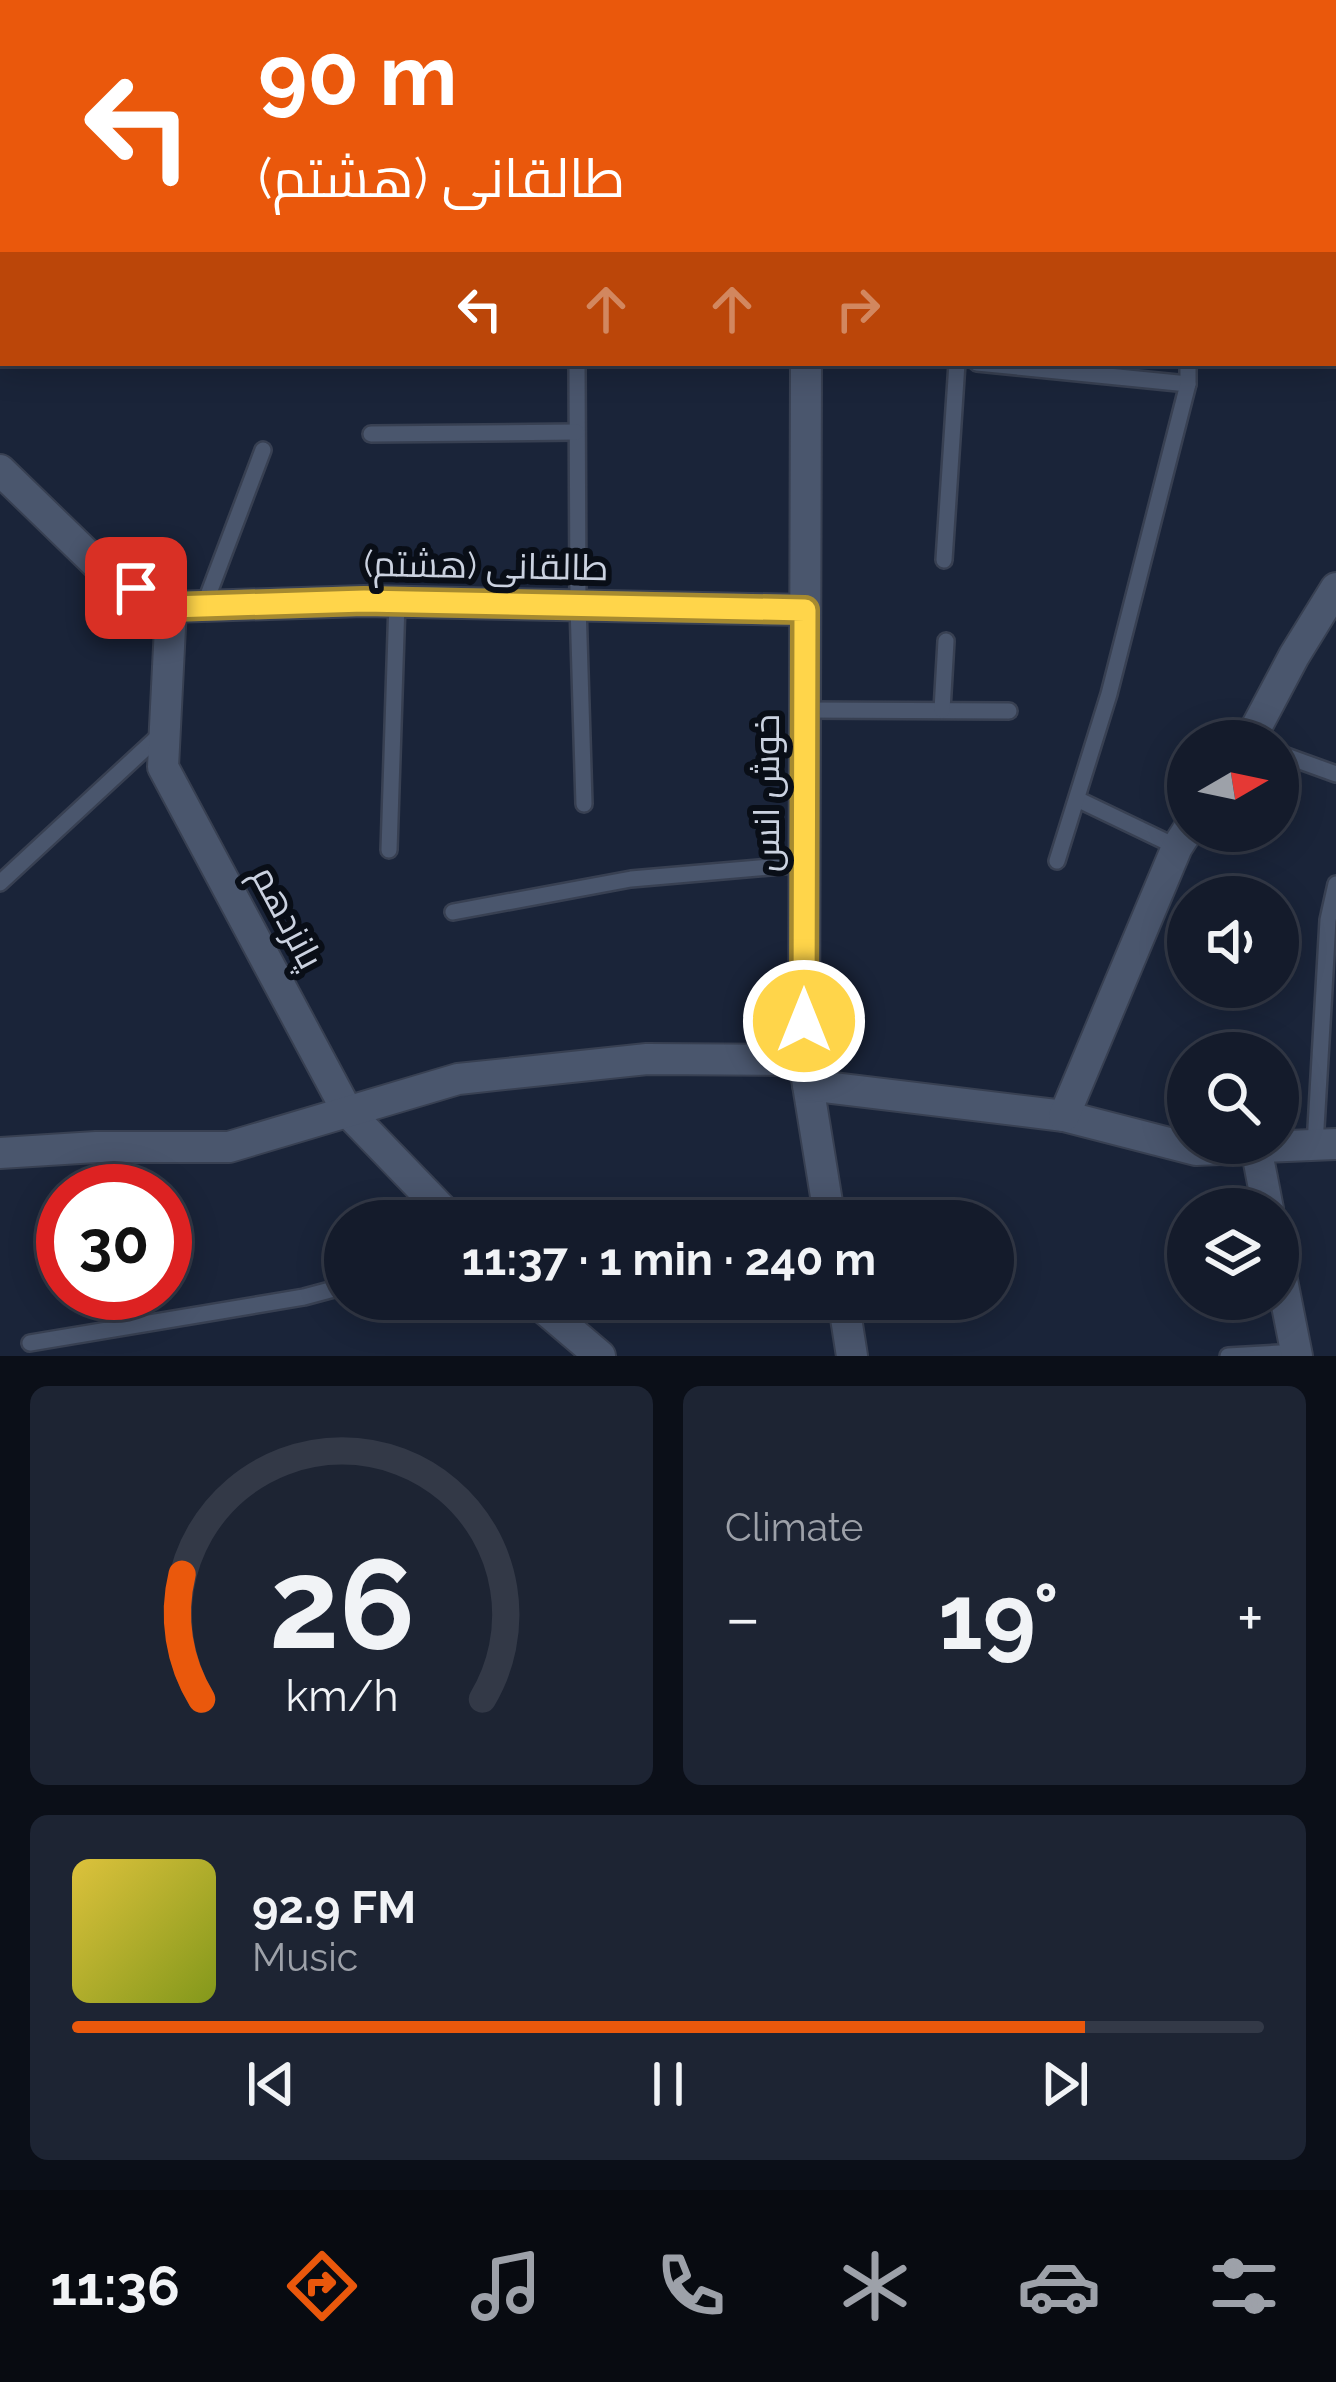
<!DOCTYPE html>
<meta charset="utf-8">
<style>
:root{--surface:#141b2b;--page:#1d2433;--text:#f1f3f6;--muted:#9da1a9;--line:#333947;--accent:#ea580c}
body{margin:0;font-family:Raleway,Cairo,sans-serif;background:var(--page);color:var(--text);height:100vh;display:flex;flex-direction:column;font-size:45px;white-space:nowrap}
*{box-sizing:border-box;margin:0}
p{font-size:39px;color:var(--muted)}
.icon{flex:none;width:66px;height:66px;fill:none;stroke:currentColor;stroke-width:2;stroke-linecap:round;stroke-linejoin:round}
.map{position:relative;height:1356px;overflow:hidden}
.sheet{display:flex;flex-direction:column;gap:30px;padding:30px;background:#0b0f18;flex:1}
.sheet>*{flex:none}
.hud{position:absolute;left:0px;top:0px;width:1338px;height:366px;box-shadow:0 6px 30px #0003,0 0 0 3px var(--line);background:#ea580c;color:#fff;overflow:hidden}
.needle{width:78px;rotate:81deg}
.fabs{position:absolute;left:1167px;top:720px;display:grid;gap:24px}
.fabs a{display:grid;place-items:center;width:132px;height:132px;border-radius:50%;background:var(--surface);box-shadow:0 6px 30px #0003,0 0 0 3px var(--line);font-size:60px}
.speed{position:absolute;left:36px;top:1164px;display:flex;gap:24px;font-size:60px;font-weight:700;text-align:center}
.speed>*{display:grid;place-content:center;width:156px;height:156px;border-radius:50%;background:var(--surface);box-shadow:0 6px 30px #0003,0 0 0 3px var(--line);line-height:1}
.speed .limit{border:18px solid #d22;background:#fff;color:#111}
.pin{position:absolute;display:grid;place-items:center;width:102px;height:102px;color:#fff;margin:-51px;border-radius:24px;box-shadow:0 6px 18px #0006}
.me{position:absolute;width:132px;margin:-66px;rotate:0deg;stroke-linejoin:round;filter:drop-shadow(0 0 9px #0008)}
.turn{display:flex;align-items:center;gap:42px;height:252px;padding:0 60px;font-size:54px}
.turn .icon{width:156px;height:156px;stroke-width:2.5}
.turn b{display:block;font-size:84px;line-height:102px}
.lanes{display:flex;align-items:center;height:114px;padding:0 60px;background:#0003;justify-content:center;gap:60px;direction:ltr}
.lanes .off{opacity:.35}
.big{font-size:90px;font-weight:700;line-height:1.1}
.sheet .widget{flex:1;display:flex;flex-direction:column;justify-content:center;gap:18px;min-width:0;padding:0 42px;border-radius:18px;background:var(--page)}
.sheet .dial{align-items:center;gap:0}
.dial svg{height:312px;overflow:visible;fill:none;stroke:var(--line);stroke-width:7;stroke-linecap:round;text-anchor:middle}
.dial text{fill:var(--text);stroke:none}
.song{display:flex;align-items:center;gap:36px}
.cover{width:144px;height:144px;border-radius:18px;background:linear-gradient(135deg,hsl(50 70% 55%),hsl(70 70% 35%))}
.played{height:12px;border-radius:6px;background:linear-gradient(90deg,var(--accent) 85%,var(--line) 85%)}
.keys{display:flex;justify-content:space-around;direction:ltr}
.heat{display:flex;justify-content:space-between;align-items:center;font-size:66px;direction:ltr}
.sheet .tiles{flex:1;display:grid;gap:30px;grid-template-columns:1fr 1fr}
.widget:last-child{grid-column:span 2}
.trip{position:absolute;left:324px;top:1200px;width:690px;height:120px;border-radius:60px;background:var(--surface);box-shadow:0 6px 30px #0003,0 0 0 3px var(--line);font-weight:700;line-height:120px;text-align:center}
.menu{display:flex;height:192px;justify-content:space-around;align-items:center;background:#080b11;color:var(--muted)}
.menu .icon{width:84px;height:84px}
.menu .selected{color:var(--accent)}
.menu b{font-size:54px;color:var(--text)}
.map>svg:first-child{display:block}
.lines{fill:none;stroke-linecap:round;stroke-linejoin:round}
.service-casing{stroke:#384052;stroke-width:20}
.minor-casing{stroke:#384052;stroke-width:34}
.trunk-casing{stroke:#384052;stroke-width:52}
.path{stroke:#666e80;stroke-width:6;stroke-dasharray:6 6;stroke-linecap:butt}
.service{stroke:#4a566d;stroke-width:15}
.minor{stroke:#4a566d;stroke-width:30}
.trunk{stroke:#b44f62;stroke-width:48}
.route-casing{stroke:#a68a30;stroke-width:30}
.route{stroke:#ffd54a;stroke-width:21}
.labels{text-anchor:middle;stroke-width:12;stroke-linejoin:round;paint-order:stroke}
.street-label{font-size:36px;fill:#cbd2e0;stroke:#090e17}
</style>
<div class="map">
<svg width="1336" height="1356" viewBox="0 0 1336 1356">
<rect width="100%" height="100%" fill="#1a2439"/>
<g class="lines">
<defs>
<g id="service">
<path d="M534,0V3"/>
<path d="M1335,58L1336,57"/>
<path d="M577,363L578,605L584,804"/>
<path d="M977,363L1188,384"/>
<path d="M371,434L576,432"/>
<path d="M944,560L957,363"/>
<path d="M204,606L263,450"/>
<path d="M805,710L1009,711"/>
<path d="M942,710L946,641"/>
<path d="M1278,753L1336,774"/>
<path d="M1077,799L1177,847"/>
<path d="M389,850L397,602"/>
<path d="M1057,861L1109,694L1188,384V363"/>
<path d="M0,883L162,733"/>
<path d="M453,912L631,879L805,864"/>
<path d="M1315,1145L1328,920L1336,884"/>
<path d="M30,1343L304,1297L345,1286"/>
<path d="M1228,1356L1296,1352"/>
</g>
<g id="minor">
<path d="M812,3V0"/>
<path d="M806,363L804,1060L830,1221"/>
<path d="M0,470L102,569L171,607L364,601L805,610"/>
<path d="M171,607L163,767L347,1111L453,1221"/>
<path d="M1249,741L1294,656L1336,588"/>
<path d="M808,1085L1064,1116L1196,1150L1336,1144"/>
<path d="M1064,1116L1177,847L1188,830"/>
<path d="M1256,1147L1268,1209"/>
<path d="M0,1153L96,1147H229L458,1079L647,1059L804,1060"/>
<path d="M1278,1260L1297,1356"/>
<path d="M533,1299L600,1356"/>
<path d="M843,1299L852,1356"/>
</g>
<g id="trunk">
<path d="M143,3L146,0"/>
<path d="M275,3L277,0"/>
<path d="M0,158L3,155"/>
<path d="M0,300L3,297"/>
</g>
</defs>
<use href="#service" class="service-casing"/>
<use href="#minor" class="minor-casing"/>
<use href="#trunk" class="trunk-casing"/>
<g class="path">
<path d="M94,3L96,0"/>
<path d="M0,107L3,104"/>
</g>
<use href="#service" class="service"/>
<use href="#minor" class="minor"/>
<use href="#trunk" class="trunk"/>
</g>
<g class="lines">
<defs>
<path id="route" d="M136,588L171,607L364,601L805,610L804,1021"/>
</defs>
<use href="#route" class="route-casing"/>
<use href="#route" class="route"/>
</g>
<g class="labels">
<g class="street-label">
<text transform="translate(486 565) rotate(1)" y="13">طالقانی (هشتم)</text>
<text transform="translate(766 793) rotate(-90)" y="13">خوش انس</text>
<text transform="translate(288 917) rotate(62)" y="13">پانزدهم</text>
</g>
</g>
</svg>
<div class="fabs">
<a><svg class="needle" viewBox="-14 -14 28 28"><path d="M0-13l5 13h-10z" fill="#e53935"/><path d="M0 13l5-13h-10z" fill="#9da1a9"/></svg></a>
<a><svg class="icon" aria-label="sound" viewBox="0 0 24 24"><path d="M4 9h4l5-4v14l-5-4H4zM17 9q2 3 0 6"/></svg></a>
<a><svg class="icon" aria-label="search" viewBox="0 0 24 24"><circle cx="10" cy="10" r="6"/><path d="M15 15l6 6"/></svg></a>
<a><svg class="icon" aria-label="layers" viewBox="0 0 24 24"><path d="M12 4l9 5-9 5-9-5zM3 14l9 5 9-5"/></svg></a>
</div>
<div class="speed"><div class="limit">30</div></div>
<div class="pin" style="left:136px;top:588px;background:#d93025"><svg class="icon" aria-label="arrive" viewBox="0 0 24 24"><path d="M6 21V4h12l-3 4 3 4H6"/></svg></div>
<svg class="me" style="left:804px;top:1021px" viewBox="-20 -20 40 40"><circle r="17" fill="#ffd54a" stroke="#fff" stroke-width="3"/><path d="M0-11L8 9 0 5-8 9z" fill="#fff"/></svg>
<div class="trip">11:37 · 1 min · 240 m</div>
<div class="hud">
<div class="turn"><svg class="icon" aria-label="left" viewBox="0 0 24 24"><path d="M17 20v-9H6M10 6l-5 5 5 5"/></svg><div><b>90 m</b>طالقانی (هشتم)</div></div>
<div class="lanes"><svg class="icon" aria-label="left" viewBox="0 0 24 24"><path d="M17 20v-9H6M10 6l-5 5 5 5"/></svg><svg class="icon off" aria-label="ahead" viewBox="0 0 24 24"><path d="M12 20V5M6 11l6-6 6 6"/></svg><svg class="icon off" aria-label="ahead" viewBox="0 0 24 24"><path d="M12 20V5M6 11l6-6 6 6"/></svg><svg class="icon off" aria-label="right" viewBox="0 0 24 24"><path d="M7 20v-9h11M14 6l5 5-5 5"/></svg></div>
</div>
</div>
<section class="sheet">
<div class="tiles">
<div class="widget dial"><svg viewBox="0 0 100 80">
<path d="M14 69A42 42 0 1 1 86 69"/>
<path d="M14 69A42 42 0 0 1 9 37" stroke="#ea580c"/>
<text x="50" y="56" font-size="32" font-weight="700">26</text>
<text x="50" y="72" font-size="11">km/h</text>
</svg></div>
<div class="widget"><p>Climate</p>
<div class="heat"><a>−</a><b class="big">19°</b><a>+</a></div>
</div>
<div class="widget">
<div class="song"><i class="cover"></i><div><b>92.9 FM</b><p>Music</p></div></div>
<div class="played"></div>
<div class="keys"><svg class="icon" aria-label="previous" viewBox="0 0 24 24"><path d="M18 5L8 12l10 7zM5 5v14"/></svg><svg class="icon" aria-label="pause" viewBox="0 0 24 24"><path d="M8 5v14M16 5v14"/></svg><svg class="icon" aria-label="next" viewBox="0 0 24 24"><path d="M6 5l10 7-10 7zM19 5v14"/></svg></div>
</div>
</div>
</section>
<nav class="menu">
<b>11:36</b>
<svg class="icon selected" aria-label="directions" viewBox="0 0 24 24"><path d="M12 3l9 9-9 9-9-9zM9 14v-3h6M13 9l2 2-2 2"/></svg>
<svg class="icon" aria-label="music" viewBox="0 0 24 24"><path d="M9 18V5l10-2v13"/><circle cx="6" cy="18" r="3"/><circle cx="16" cy="16" r="3"/></svg>
<svg class="icon" aria-label="phone" viewBox="0 0 24 24"><path d="M5 4h4l2 5-3 2q2 4 5 5l2-3 5 2v4C11 20 4 13 5 4z"/></svg>
<svg class="icon" aria-label="climate" viewBox="0 0 24 24"><path d="M12 3v18M4 7l16 10M4 17L20 7"/></svg>
<svg class="icon" aria-label="car" viewBox="0 0 24 24"><path d="M5 17H2v-5l4-1 3-4h7l3 4 3 1v5h-3M9 17h6M6 11h13"/><circle cx="7" cy="17" r="2"/><circle cx="17" cy="17" r="2"/></svg>
<svg class="icon" aria-label="filters" viewBox="0 0 24 24"><path d="M4 7h16M4 17h16"/><circle cx="9" cy="7" r="2"/><circle cx="15" cy="17" r="2"/></svg>
</nav>
